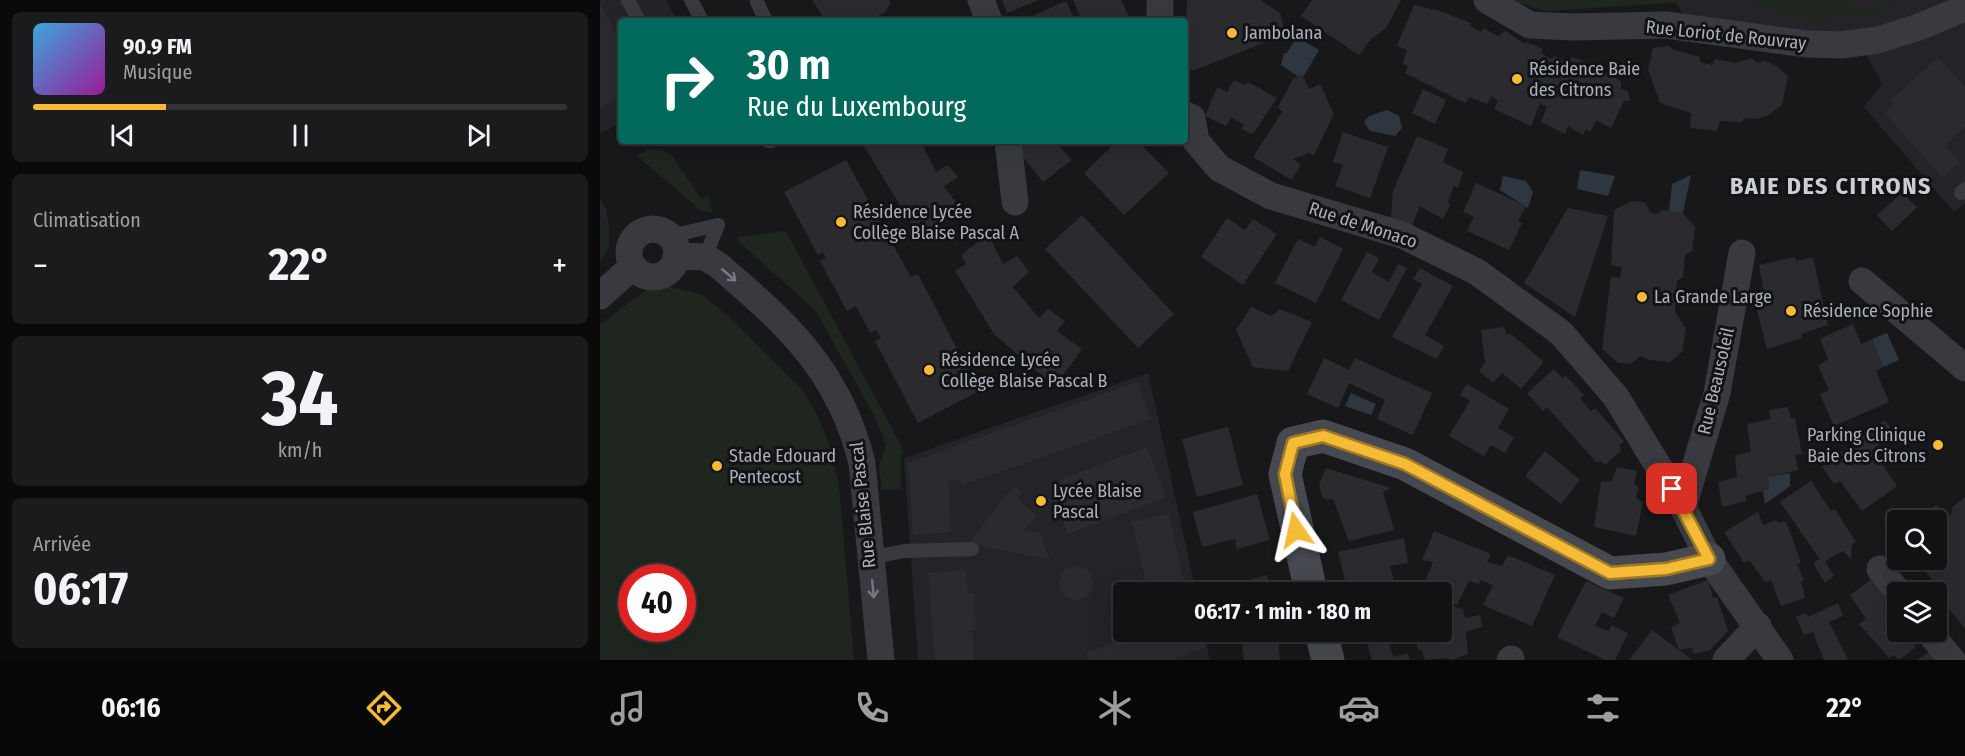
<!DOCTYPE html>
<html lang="fr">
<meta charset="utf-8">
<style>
:root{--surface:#121214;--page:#1b1b1d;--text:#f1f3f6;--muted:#9c9ea0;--line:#313234;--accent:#f5ba36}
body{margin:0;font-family:"Fira Sans Condensed",sans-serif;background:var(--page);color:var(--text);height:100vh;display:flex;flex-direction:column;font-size:22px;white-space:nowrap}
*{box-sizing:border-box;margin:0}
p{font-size:20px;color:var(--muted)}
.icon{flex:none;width:33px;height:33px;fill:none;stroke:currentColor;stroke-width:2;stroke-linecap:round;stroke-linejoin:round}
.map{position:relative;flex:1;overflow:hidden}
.side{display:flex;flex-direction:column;gap:12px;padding:12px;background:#0a0a0b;width:600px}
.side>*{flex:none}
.hud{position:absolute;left:18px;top:18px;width:570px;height:126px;border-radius:6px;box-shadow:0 6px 24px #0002,0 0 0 2px var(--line);background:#00695c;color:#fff;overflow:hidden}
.controls{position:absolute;left:1287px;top:510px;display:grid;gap:12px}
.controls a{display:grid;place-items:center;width:60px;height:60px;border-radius:6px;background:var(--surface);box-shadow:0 6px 24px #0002,0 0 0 2px var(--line);font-size:30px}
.speed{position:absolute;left:18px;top:564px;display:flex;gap:12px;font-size:30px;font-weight:700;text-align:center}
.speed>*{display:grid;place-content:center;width:78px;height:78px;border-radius:50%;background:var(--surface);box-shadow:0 6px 24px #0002,0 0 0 2px var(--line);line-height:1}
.speed .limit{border:9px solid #d22;background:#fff;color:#111}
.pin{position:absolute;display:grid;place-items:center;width:51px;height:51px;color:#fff;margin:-26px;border-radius:12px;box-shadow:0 3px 9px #0006}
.me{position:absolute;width:66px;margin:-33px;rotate:349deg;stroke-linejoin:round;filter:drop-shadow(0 0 4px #0008)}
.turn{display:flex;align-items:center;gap:21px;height:126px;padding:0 30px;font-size:27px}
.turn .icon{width:78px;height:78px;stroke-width:2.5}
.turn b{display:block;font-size:42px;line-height:51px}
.big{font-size:45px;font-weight:700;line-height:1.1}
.side .card{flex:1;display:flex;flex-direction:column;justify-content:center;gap:9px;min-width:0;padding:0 21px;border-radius:9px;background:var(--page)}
.side .dial{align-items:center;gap:0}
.dial b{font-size:78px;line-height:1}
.song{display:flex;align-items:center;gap:18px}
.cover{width:72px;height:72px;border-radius:9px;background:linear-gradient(135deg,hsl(200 70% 55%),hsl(300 70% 35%))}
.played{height:6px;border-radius:3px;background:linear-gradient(90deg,var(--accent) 25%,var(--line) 25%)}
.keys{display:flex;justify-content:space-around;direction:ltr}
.heat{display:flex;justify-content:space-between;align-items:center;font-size:33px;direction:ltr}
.trip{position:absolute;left:513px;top:582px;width:339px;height:60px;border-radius:6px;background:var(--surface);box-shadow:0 6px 24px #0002,0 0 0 2px var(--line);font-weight:700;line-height:60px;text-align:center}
.tabs{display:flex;height:96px;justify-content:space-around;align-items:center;background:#070708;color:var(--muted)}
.tabs .icon{width:42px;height:42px}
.tabs .selected{color:var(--accent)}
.tabs b{font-size:27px;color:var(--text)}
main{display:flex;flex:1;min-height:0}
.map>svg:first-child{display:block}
.built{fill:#242428}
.green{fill:#1e261f;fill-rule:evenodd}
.water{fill:#2e373f}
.building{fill:#2b2b2f}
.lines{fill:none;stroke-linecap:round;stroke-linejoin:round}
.lane{stroke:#393a40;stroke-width:14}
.street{stroke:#393a40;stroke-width:27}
.secondary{stroke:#474950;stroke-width:33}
.oneway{stroke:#777a83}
.route-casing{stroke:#9f7923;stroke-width:15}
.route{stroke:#f5ba36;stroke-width:10}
.poi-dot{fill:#f5ba36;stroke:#131316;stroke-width:2}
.labels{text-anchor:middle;stroke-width:6;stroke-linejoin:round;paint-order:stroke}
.poi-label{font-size:18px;fill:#aaafba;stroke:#131316;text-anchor:start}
.street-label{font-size:18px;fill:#aaafba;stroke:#131316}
.district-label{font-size:24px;font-weight:bold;letter-spacing:1.5px;fill:#ccced6;stroke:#131316}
</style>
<main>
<section class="side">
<div class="card">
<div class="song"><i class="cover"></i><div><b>90.9 FM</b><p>Musique</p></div></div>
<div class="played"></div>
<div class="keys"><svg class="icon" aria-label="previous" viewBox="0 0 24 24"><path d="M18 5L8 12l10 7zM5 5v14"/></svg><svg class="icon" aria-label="pause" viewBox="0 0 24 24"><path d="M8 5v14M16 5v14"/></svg><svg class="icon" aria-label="next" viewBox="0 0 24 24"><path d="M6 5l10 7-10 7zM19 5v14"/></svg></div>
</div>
<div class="card"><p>Climatisation</p>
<div class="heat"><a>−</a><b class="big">22°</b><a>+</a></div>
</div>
<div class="card dial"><b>34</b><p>km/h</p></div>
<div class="card"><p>Arrivée</p><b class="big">06:17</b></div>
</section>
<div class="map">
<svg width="1365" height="660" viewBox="0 0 1365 660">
<rect width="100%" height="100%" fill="#18181b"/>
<g class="built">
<path d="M0,0H66L77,21H21V122L0,134Z"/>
<path d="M1074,0H1365V203L1354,212L1264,107L1282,84L1260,42L1092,28Z"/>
<path d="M0,199L6,209L9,225L0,235Z"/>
<path d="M548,373L596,592H524V632H604L610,660H318L304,458Z"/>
</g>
<g class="green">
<path d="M910,0H1122L944,11Z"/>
<path d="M1140,0H1246C1273,20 1278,0 1304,0L1274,14L1213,22Z"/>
<path d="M49,149L70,153L102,200L108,196L112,213L102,211L37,156Z"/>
<path d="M9,225V247L0,262V235Z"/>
<path d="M186,231L304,451L301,456V489L282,490L279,467L286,445L275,417L219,317L214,309L139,242L138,237Z"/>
<path d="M68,286L103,295L129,317L201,388L219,418L230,448L239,485L254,660H0V324L49,288ZM32,578H82V628H32Z"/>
</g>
<g class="water">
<path d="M697,37L719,50L702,79L681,65L684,53H687Z"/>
<path d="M787,110L799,116L802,128L795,136L770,131L764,122L769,116Z"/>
<path d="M980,170L1015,176L1008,196L977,189Z"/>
<path d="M1091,175L1083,213L1069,211L1072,184Z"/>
<path d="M903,176L926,181L933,192L928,208L900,190Z"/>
<path d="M1287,333L1299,360L1283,367L1272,339Z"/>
<path d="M751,393L776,404L771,415L745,406Z"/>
<path d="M1190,473V486L1165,504L1163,491L1169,489L1168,477Z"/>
</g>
<g class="building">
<path d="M212,0H289L291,3L285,12L275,18L277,21H226Z"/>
<path d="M402,0H439L407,13Z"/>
<path d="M473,0H521L531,21H482Z"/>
<path d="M587,0H661L680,13L684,28L674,39L595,70L585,71Z"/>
<path d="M712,0H801L786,28L770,40L759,55L701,16Z"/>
<path d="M466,1L475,21H421Z"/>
<path d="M0,3L17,35L21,33V82L16,100L0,108Z"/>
<path d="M814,5L840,11L871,23L870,26L881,32L883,28L898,36L905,31L925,44L926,42L943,49L941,53L951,59L955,56L969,63L971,57L986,62V66L1010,74L1021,81V89L1028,91L1030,101H1024L1011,128L996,120L990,132L986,129L983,135L968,126L965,134L941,122L947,107L940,103L931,126L894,109L898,101L892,96L887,104L869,97L865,103L805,73L808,66L803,63L807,50L797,46Z"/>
<path d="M1069,46L1074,50L1100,57V62L1112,65L1115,59L1135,63L1152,58L1157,63L1165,61L1177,66L1188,76L1182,105L1168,115L1156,119L1144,118L1142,122L1120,121L1117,131L1090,128L1091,113L1060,103L1048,70L1053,48Z"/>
<path d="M1338,58L1365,87V126L1345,146L1360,162L1343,178L1285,113L1294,105L1291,100Z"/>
<path d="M702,74L709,89L720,84L734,114L714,155L709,153L693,159L701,164L692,180L653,157L682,112L678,107L693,79Z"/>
<path d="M634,80L645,85L648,82L677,98L653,134L641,129L644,124L631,118L626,126L605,116L617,87L627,92Z"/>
<path d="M823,89L846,100L835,124L812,113Z"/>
<path d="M743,132L788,147L770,198L735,186L743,165L733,162Z"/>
<path d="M817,136L848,149L843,162L863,172L858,188L854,186L848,201L850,205L843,219L820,206L811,228L791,218L793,191Z"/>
<path d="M261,141H332L324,148L336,172L348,165L358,177L344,186L361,210L327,230L323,220L313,227Z"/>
<path d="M423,141H458V145L472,160L443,182L423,157Z"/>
<path d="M517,141H538L569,173L524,215L484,173Z"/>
<path d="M246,160L311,277L318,274L379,391L318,423L275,341L281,338L276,330L270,333L256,306L247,311L220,261L226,258L223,252L218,255L184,192Z"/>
<path d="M876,183L926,206L918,221L922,223L909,250L867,231L874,217L863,212Z"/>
<path d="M1302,193L1317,207L1292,231L1277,215Z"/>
<path d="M1032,201L1045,202L1051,213L1058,214L1062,210L1083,213L1095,227L1092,251L1085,255L1083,277L1077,281L1075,312L1086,328L1082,352L1070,362L1049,360L1041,356L1030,364L1018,363L1002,349L1011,277L1020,278L1022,267L1011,265L1014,210Z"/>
<path d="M968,208L1008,216L975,317L924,283Z"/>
<path d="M482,215L574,314L538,348L445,249Z"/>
<path d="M627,218L645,230L653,219L677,234L643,285L601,257Z"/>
<path d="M388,234L403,264L417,256L429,272L413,287L439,318L448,309L465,321L457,331L482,349L461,378L452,371L446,379L394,334L355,271L366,264L361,255Z"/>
<path d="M720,237L743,249L716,303L675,283L698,239L715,247Z"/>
<path d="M767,252L779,258L772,272L789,282L798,264L807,268L779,320L741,300Z"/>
<path d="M1195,257L1196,261L1213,257L1228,325L1201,334L1202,338L1167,349L1153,296L1164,294L1159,265Z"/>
<path d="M820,268L853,286L825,335L844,346L837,359L792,337L822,284L813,279Z"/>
<path d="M651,307L671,316L680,309L712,322L688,371L653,367L636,330Z"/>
<path d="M1253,324L1261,344L1272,339L1283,367L1276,371L1289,402L1234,426L1220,394L1229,390L1218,366L1228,359L1220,339Z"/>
<path d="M904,327L907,335L910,333L944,362L921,389L902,373L893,383L879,371L885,363L881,330Z"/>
<path d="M724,358L749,370L755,358L832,393L813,435L777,419L785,400L749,383L738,408L707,394Z"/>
<path d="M954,369L962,378L965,375L984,395L980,398L991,411L995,408L1024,441L1020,445L1021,451L1005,465L1002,461L997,463L947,407L943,411L927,393Z"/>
<path d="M537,382L551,419L362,485L360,479L349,482L351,532L313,535L308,463Z"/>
<path d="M867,384L909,409L898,428L914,437L905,453L891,445L884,456L849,436L870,401L860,395Z"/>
<path d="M1188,407L1191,418H1195L1202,454L1195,455L1198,470L1168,477L1169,489L1145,496L1147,501L1122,507L1118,482L1137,477L1135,455L1151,452L1147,424L1170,419L1169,410Z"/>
<path d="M1285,420L1295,434L1272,450L1297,486L1262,511L1240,481L1234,484L1222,466Z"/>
<path d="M628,427L643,485L597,497L582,439Z"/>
<path d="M547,447L566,497L468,534L449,484Z"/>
<path d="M945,451L980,480L961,504L925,476Z"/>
<path d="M1017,467L1037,471L1034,483L1039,488L1036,498L1043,502L1036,536L994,527L1001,482L1012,481Z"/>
<path d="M726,468L791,488L783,492L794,530L749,541L733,499L726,500L722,496L719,484Z"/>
<path d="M1211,481L1231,511L1235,509L1256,542L1252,544L1251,559L1243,551L1225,561L1234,576L1225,583L1213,563L1220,559L1180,502Z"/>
<path d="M413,486L422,492L417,499L437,515L424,531L440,533L450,560L369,543Z"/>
<path d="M657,494L670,540L637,549L635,539L602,547L593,512Z"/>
<path d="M1365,497V629L1346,605L1347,598L1317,561L1313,563L1310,560H1336V520H1315L1337,505L1345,518L1353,513L1351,508Z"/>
<path d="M1158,512L1163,525L1176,520L1178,523L1186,521L1201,563L1197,564L1204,580L1201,582L1205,598L1181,606L1171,580L1165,582L1150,561L1144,563L1124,532Z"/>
<path d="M569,514L586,592H548L532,522Z"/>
<path d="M834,531L891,554L887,562L902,566L908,555L955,575L932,626L883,605L893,585L880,580L879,584L869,581L857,605L846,599L849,593L830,586L832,581L826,579L833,562L822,560Z"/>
<path d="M1298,533V555L1287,541Z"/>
<path d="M804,538L808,563L790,566L795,585L786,586L788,592H748L738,552Z"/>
<circle cx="476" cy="583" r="17"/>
<path d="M366,570L368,594L374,593L376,630H372L374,660H335L328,573Z"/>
<path d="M667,575L672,592H631L629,585Z"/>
<path d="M1273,578L1298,611V632H1305L1316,647L1299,660L1294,655L1289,658L1259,624L1266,619L1250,595Z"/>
<path d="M1108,580L1113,598L1117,597L1128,631L1110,650L1094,654L1092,648L1079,650L1071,627L1080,623L1068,595Z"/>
<path d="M986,581L1024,598L1014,618L1002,612L995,626L1009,631L1011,625L1028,633L1015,660H1005L957,637Z"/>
<path d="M1238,603L1243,616L1229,622L1248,660H1224L1213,632L1204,635L1196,617L1206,613L1208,617Z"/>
<path d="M846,604L863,609L865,618L880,615L882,627L866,632L868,654L852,660L846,658L825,660L822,650H818L815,633L842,632V605Z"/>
<path d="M1052,630L1079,650L1092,660H1029Z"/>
<path d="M540,632H600L606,647L574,660H489L486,653Z"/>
<path d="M764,632H806L788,638L793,657L808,653L810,660H772Z"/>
<path d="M678,640L680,660H644L642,645Z"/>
<path d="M1330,651L1336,660H1317Z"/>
</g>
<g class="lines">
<g class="lane">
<path d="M28,0L39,21"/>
<path d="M91,0L102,21"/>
<path d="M157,2L166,21"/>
<path d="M168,141H171"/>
<path d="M1361,193L1365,189"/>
<path d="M70,236L118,225"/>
<path d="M105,257L118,225"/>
<path d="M269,558L304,551L372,549"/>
</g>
<g class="street">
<path d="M381,0L389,21"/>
<path d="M887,0L930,25L973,27L1066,25L1207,44L1241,45L1278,40L1319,27L1365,8"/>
<path d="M560,21V0"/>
<path d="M585,115L592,118L596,141L619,168L671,196L802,235L877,272L961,333L1016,397L1083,507L1109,559L1180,660"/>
<path d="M408,141L415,202"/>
<circle cx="53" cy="253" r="24"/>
<path d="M76,256L105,257L118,265C188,325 239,370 262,463L281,660"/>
<path d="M1262,281L1365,368"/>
<path d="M0,296L33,266"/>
<path d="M1083,507L1117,393L1142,253"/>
<path d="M1280,569L1298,592"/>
<path d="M1329,632L1352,660"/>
<path d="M910,660L911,659"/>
<path d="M1126,660L1158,626"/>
</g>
<g class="secondary">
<path d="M711,592L685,474L693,443L723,436L805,464L1010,573L1066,569L1109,559"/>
<path d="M721,632L728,660"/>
</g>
</g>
<defs><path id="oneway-shaft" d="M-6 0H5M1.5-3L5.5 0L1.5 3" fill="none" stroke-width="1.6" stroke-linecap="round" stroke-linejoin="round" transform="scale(1.5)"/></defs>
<g class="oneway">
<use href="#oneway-shaft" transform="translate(129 275) rotate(40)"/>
<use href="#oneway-shaft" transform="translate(273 589) rotate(84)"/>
</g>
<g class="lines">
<defs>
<path id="route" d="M696,530L685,474L693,443L723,436L805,464L1010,573L1066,569L1109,559L1072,489"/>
</defs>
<use href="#route" class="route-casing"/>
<use href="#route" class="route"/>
</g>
<g class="poi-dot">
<circle cx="632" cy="33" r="6"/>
<circle cx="917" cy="79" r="6"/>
<circle cx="241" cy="222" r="6"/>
<circle cx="1042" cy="297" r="6"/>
<circle cx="1191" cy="311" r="6"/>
<circle cx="329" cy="370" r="6"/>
<circle cx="1338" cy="445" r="6"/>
<circle cx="117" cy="466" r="6"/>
<circle cx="441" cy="501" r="6"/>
</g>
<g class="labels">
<g class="poi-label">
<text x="644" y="39">Jambolana</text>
<text x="929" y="75">Résidence Baie<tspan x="929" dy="21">des Citrons</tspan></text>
<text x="253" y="218">Résidence Lycée<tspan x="253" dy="21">Collège Blaise Pascal A</tspan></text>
<text x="1054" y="303">La Grande Large</text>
<text x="1203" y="317">Résidence Sophie</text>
<text x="341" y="366">Résidence Lycée<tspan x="341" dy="21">Collège Blaise Pascal B</tspan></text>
<text x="1326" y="441" text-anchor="end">Parking Clinique<tspan x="1326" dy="21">Baie des Citrons</tspan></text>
<text x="129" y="462">Stade Edouard<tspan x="129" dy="21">Pentecost</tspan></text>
<text x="453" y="497">Lycée Blaise<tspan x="453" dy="21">Pascal</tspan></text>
</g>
<g class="street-label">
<text transform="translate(1126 35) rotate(6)" y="6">Rue Loriot de Rouvray</text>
<text transform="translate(763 225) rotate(18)" y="6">Rue de Monaco</text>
<text transform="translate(1116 381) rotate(-77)" y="6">Rue Beausoleil</text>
<text transform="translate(263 505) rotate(-96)" y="6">Rue Blaise Pascal</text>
</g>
<g class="district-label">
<text x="1231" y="194">BAIE DES CITRONS</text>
</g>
</g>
</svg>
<div class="controls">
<a><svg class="icon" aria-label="search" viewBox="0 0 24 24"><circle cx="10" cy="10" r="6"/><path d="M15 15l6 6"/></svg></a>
<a><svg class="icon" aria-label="layers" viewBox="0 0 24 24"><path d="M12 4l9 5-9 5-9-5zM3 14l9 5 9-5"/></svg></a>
</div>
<div class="speed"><div class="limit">40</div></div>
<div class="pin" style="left:1072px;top:489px;background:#d93025"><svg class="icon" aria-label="arrive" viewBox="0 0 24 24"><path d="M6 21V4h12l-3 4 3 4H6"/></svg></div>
<svg class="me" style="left:696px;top:530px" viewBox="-20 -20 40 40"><path d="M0-17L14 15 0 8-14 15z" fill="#f5ba36" stroke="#fff" stroke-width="4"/></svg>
<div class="trip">06:17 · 1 min · 180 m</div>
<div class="hud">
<div class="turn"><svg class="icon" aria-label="right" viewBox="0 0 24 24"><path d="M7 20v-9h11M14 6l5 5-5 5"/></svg><div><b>30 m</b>Rue du Luxembourg</div></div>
</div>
</div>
</main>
<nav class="tabs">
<b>06:16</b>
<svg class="icon selected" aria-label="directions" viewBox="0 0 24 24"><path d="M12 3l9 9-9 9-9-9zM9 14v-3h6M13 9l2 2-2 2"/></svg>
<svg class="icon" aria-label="music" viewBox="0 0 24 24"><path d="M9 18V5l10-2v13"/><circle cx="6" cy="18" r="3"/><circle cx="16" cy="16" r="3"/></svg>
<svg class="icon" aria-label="phone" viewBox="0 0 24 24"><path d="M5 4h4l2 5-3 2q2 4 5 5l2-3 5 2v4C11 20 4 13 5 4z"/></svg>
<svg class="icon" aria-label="climate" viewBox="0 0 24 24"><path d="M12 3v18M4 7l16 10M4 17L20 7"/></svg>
<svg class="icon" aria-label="car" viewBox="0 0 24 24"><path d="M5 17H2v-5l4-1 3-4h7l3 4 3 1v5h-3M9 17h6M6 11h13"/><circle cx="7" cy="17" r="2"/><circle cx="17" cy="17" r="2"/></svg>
<svg class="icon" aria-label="filters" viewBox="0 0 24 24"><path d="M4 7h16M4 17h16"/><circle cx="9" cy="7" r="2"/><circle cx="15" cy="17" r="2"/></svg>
<b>22°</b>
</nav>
